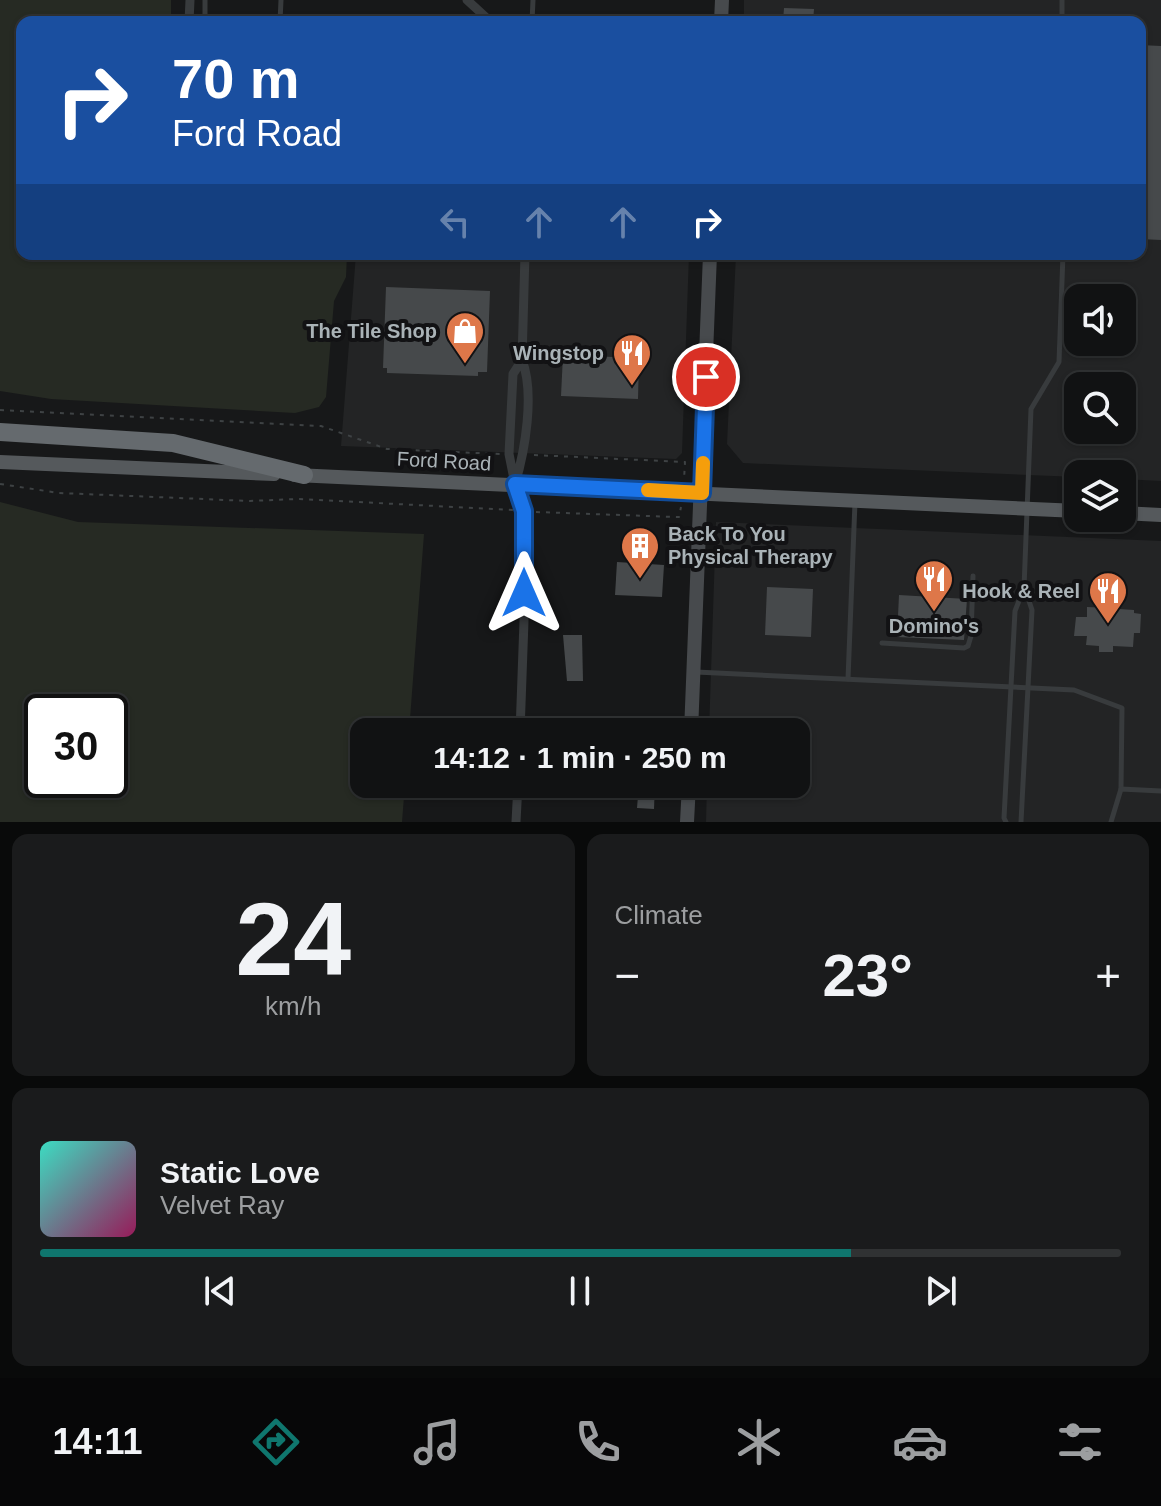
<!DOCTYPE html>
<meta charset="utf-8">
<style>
:root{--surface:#111213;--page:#1a1b1c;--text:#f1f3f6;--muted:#9c9ea0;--line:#303233;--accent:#0f766e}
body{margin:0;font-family:Helvetica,sans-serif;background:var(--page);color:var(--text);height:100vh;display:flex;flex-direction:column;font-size:30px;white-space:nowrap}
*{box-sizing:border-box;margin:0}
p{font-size:26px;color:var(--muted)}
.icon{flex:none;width:44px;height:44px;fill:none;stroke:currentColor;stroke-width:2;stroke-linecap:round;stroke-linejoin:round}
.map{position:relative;height:822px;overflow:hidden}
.side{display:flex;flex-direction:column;gap:12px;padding:12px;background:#090a0a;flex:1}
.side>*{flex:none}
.top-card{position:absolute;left:16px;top:16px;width:1130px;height:244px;border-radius:16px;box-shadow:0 2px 6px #0004,0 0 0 2px var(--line);background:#1a4fa0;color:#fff;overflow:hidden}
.fabs{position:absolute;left:1064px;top:284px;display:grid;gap:16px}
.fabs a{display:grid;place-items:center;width:72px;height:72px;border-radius:16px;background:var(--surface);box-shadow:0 2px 6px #0004,0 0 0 2px var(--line);font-size:40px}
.speed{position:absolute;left:24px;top:694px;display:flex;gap:16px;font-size:40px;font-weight:700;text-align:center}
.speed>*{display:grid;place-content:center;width:104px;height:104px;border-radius:50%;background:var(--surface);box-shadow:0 2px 6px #0004,0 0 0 2px var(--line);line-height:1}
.speed .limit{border:4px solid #111;border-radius:12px;background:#fff;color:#111}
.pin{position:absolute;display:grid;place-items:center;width:68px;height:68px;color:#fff;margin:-34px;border:4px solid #fff;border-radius:50%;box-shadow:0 2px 8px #0007}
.me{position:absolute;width:88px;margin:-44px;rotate:0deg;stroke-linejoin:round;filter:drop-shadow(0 0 6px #0008)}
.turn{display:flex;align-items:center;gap:28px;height:168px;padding:0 24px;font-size:36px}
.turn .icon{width:104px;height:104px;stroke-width:2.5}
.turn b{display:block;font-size:56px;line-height:68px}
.lanes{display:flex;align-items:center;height:76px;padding:0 24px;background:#0003;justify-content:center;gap:40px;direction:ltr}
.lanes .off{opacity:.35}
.big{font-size:60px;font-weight:800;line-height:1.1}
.side .tile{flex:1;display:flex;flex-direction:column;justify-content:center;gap:12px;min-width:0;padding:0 28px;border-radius:16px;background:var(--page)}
.side .dial{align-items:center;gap:0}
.dial b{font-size:104px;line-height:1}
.song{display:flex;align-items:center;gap:24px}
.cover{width:96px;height:96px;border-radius:12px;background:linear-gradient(135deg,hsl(170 70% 55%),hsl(330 70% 35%))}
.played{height:8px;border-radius:4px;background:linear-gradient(90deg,var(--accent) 75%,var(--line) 75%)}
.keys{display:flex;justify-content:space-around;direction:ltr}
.heat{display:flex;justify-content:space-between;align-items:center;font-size:44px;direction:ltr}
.side .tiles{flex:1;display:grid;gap:12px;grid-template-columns:1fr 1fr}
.tile:last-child{grid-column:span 2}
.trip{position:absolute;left:350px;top:718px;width:460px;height:80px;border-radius:16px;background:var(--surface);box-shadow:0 2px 6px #0004,0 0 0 2px var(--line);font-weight:800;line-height:80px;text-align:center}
.tab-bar{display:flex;height:128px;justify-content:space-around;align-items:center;background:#070708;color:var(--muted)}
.tab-bar .icon{width:56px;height:56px}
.tab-bar .active{color:var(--accent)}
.tab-bar b{font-size:36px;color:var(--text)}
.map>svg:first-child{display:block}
.built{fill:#232425;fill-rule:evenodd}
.green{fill:#262a23;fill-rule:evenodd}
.building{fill:#46494b}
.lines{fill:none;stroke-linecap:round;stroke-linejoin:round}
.path{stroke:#3e4244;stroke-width:2;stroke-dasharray:4 6;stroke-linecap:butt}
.lane{stroke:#383b3d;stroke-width:5}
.street{stroke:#383b3d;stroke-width:9}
.secondary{stroke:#474a4d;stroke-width:14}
.primary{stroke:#55595c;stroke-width:14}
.highway{stroke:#656a6e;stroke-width:18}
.route-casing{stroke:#114b97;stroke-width:20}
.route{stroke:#1a73e8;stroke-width:14}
.slow{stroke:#f59e0b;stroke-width:14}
.labels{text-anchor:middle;stroke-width:8;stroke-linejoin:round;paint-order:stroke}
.poi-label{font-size:20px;font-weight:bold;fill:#aab3b7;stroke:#121214;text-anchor:end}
.street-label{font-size:20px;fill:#aab3b7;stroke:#121214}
</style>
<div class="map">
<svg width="1161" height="822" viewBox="0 0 1161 822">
<rect width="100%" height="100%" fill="#171819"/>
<g class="built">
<path d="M744,0H1161V481L1122,479V474H1078V477L743,463L727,444L736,254H1140V22H744ZM1078,298H1122V342H1078ZM1078,386H1122V430H1078Z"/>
<path d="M356,254H689L682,453L676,459L341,446Z"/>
<path d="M716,522L1161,541V822H706L707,784H796V732H709Z"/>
</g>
<g class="green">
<path d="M0,0H171V22H22V254H347L346,277L334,301L326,397L319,407L295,413L51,399L0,391Z"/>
<path d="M0,502L78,522L424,534L409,732H364V784H405L402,822H0ZM42,712H110V780H42Z"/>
</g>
<g class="building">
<path d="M784,8L814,9L813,22H783Z"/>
<path d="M1140,45L1161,46V240L1140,239Z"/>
<path d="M386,287L490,291L487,372H478V376L387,373V368H383Z"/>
<path d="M563,355L639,358L638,399L561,396Z"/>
<path d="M617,562L664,565L662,597L615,595Z"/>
<path d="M767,587L813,589L811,637L765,635Z"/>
<path d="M899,595L967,599L964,640L897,637Z"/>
<path d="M1109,603H1119V609L1134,610V613L1141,614L1140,633H1134L1133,647L1113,646V652H1099V646L1086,645L1087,636H1074L1076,617H1087V607L1109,608Z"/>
<path d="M563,635H582L583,681H567Z"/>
<path d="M639,784H655L654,809L637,808Z"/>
</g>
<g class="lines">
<g class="path">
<path d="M0,410L321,426L387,449L500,454"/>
<path d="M534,455L685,462L684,480"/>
<path d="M0,484L59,493L250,501L298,499L514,510"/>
<path d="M536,512L676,517H679L681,507"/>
</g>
<g class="lane">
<path d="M205,22V0"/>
<path d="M280,22L281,0"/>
<path d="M532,22L533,0"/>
<path d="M1062,22V0"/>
<path d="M882,643L964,648L968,646L971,636L973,576"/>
<path d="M696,672L1074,690L1122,708L1121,789"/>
<path d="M848,679L855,502"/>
<path d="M1006,822L1004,818L1015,611L1024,588L1031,409L1059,362L1063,254"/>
<path d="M1021,822L1032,610L1025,589"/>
<path d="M1111,822L1121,789L1161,791"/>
</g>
<g class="street">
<path d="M467,0L491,22"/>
<path d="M189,22L190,0"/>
<path d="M522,360L513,374L509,454L515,484C525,451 535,393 522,360L525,254"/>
<path d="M515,484L524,511V621L520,732"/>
<path d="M516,822L518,784"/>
</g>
<g class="secondary">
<path d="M721,22L722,0"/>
<path d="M691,732L710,254"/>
<path d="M687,822L689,784"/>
</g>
<g class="primary">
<path d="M0,462L274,474"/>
<path d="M295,475L1078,511"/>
<path d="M1122,513L1161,515"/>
</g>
<path class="highway" d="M0,432L173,443L304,475"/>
</g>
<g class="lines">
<defs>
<path id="route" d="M524,593V511L515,484L702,493L706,377"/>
</defs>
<use href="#route" class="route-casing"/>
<use href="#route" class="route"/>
<path class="slow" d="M648,490L702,493L703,463"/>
</g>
<defs>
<symbol id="shop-pin" viewBox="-11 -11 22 30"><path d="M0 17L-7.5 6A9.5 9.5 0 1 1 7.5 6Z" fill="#de7749" stroke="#121214"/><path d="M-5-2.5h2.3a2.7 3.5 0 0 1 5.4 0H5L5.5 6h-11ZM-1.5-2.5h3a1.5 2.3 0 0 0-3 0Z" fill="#fff"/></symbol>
<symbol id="restaurant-pin" viewBox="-11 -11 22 30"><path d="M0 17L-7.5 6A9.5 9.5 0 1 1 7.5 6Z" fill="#de7749" stroke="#121214"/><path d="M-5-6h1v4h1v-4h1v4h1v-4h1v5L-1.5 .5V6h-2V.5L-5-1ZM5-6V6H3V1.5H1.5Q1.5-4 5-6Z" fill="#fff"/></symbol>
<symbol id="building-pin" viewBox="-11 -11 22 30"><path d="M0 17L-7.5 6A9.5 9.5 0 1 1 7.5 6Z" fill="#de7749" stroke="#121214"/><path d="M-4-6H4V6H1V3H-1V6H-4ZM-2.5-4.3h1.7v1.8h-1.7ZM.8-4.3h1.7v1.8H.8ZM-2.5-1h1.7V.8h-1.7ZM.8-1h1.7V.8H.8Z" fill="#fff"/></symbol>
</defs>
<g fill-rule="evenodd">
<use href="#shop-pin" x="443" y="309" width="44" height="60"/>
<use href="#restaurant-pin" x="610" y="331" width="44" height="60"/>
<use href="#building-pin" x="618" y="524" width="44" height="60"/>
<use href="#restaurant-pin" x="912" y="557" width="44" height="60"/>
<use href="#restaurant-pin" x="1086" y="569" width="44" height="60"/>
</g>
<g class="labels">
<g class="poi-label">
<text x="437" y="338">The Tile Shop</text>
<text x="604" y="360">Wingstop</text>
<text x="668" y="541" text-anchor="start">Back To You<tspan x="668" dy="23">Physical Therapy</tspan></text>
<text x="1080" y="598">Hook &amp; Reel</text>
<text x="934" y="633" text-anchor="middle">Domino's</text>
</g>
<g class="street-label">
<text transform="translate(444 461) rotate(3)" y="7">Ford Road</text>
</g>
</g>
</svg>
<div class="fabs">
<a><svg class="icon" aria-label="sound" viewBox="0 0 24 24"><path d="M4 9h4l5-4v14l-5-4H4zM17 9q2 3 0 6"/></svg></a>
<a><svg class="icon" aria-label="search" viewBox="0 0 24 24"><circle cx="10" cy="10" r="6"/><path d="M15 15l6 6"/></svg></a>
<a><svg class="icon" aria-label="layers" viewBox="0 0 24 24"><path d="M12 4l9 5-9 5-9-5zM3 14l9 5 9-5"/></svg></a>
</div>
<div class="speed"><div class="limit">30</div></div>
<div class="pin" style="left:706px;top:377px;background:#d93025"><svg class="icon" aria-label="arrive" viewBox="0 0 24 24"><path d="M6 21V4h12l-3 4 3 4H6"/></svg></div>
<svg class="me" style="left:524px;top:593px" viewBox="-20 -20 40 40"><path d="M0-17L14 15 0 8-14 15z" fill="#1a73e8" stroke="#fff" stroke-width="4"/></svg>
<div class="trip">14:12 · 1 min · 250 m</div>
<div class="top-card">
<div class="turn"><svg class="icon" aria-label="right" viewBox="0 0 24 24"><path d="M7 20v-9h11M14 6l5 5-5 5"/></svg><div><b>70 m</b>Ford Road</div></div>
<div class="lanes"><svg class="icon off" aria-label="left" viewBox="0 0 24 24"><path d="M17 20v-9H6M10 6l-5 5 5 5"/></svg><svg class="icon off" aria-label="ahead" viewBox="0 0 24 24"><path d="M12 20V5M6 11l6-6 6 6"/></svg><svg class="icon off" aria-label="ahead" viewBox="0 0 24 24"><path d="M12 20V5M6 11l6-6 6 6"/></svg><svg class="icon" aria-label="right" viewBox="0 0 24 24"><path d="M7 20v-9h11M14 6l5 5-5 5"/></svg></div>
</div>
</div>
<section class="side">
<div class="tiles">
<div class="tile dial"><b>24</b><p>km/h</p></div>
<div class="tile"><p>Climate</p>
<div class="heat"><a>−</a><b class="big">23°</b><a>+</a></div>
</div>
<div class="tile">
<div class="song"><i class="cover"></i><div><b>Static Love</b><p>Velvet Ray</p></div></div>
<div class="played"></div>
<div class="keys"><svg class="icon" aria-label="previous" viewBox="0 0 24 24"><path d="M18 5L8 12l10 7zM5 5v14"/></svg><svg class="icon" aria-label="pause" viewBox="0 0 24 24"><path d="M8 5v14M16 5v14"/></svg><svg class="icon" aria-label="next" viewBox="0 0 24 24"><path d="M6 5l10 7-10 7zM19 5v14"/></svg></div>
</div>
</div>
</section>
<nav class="tab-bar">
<b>14:11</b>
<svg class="icon active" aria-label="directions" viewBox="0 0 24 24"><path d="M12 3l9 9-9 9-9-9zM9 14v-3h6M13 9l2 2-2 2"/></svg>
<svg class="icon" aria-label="music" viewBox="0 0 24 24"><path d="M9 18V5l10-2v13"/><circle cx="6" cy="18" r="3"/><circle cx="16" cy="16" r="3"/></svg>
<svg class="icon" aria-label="phone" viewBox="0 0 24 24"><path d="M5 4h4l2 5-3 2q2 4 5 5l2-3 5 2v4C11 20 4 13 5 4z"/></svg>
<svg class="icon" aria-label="climate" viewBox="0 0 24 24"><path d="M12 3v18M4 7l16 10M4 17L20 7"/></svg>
<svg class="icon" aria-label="car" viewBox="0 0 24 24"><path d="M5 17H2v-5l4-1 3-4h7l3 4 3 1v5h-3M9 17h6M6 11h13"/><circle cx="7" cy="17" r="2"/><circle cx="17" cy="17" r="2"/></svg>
<svg class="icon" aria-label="filters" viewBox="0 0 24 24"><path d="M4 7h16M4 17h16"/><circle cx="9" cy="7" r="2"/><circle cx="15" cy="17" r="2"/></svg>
</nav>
